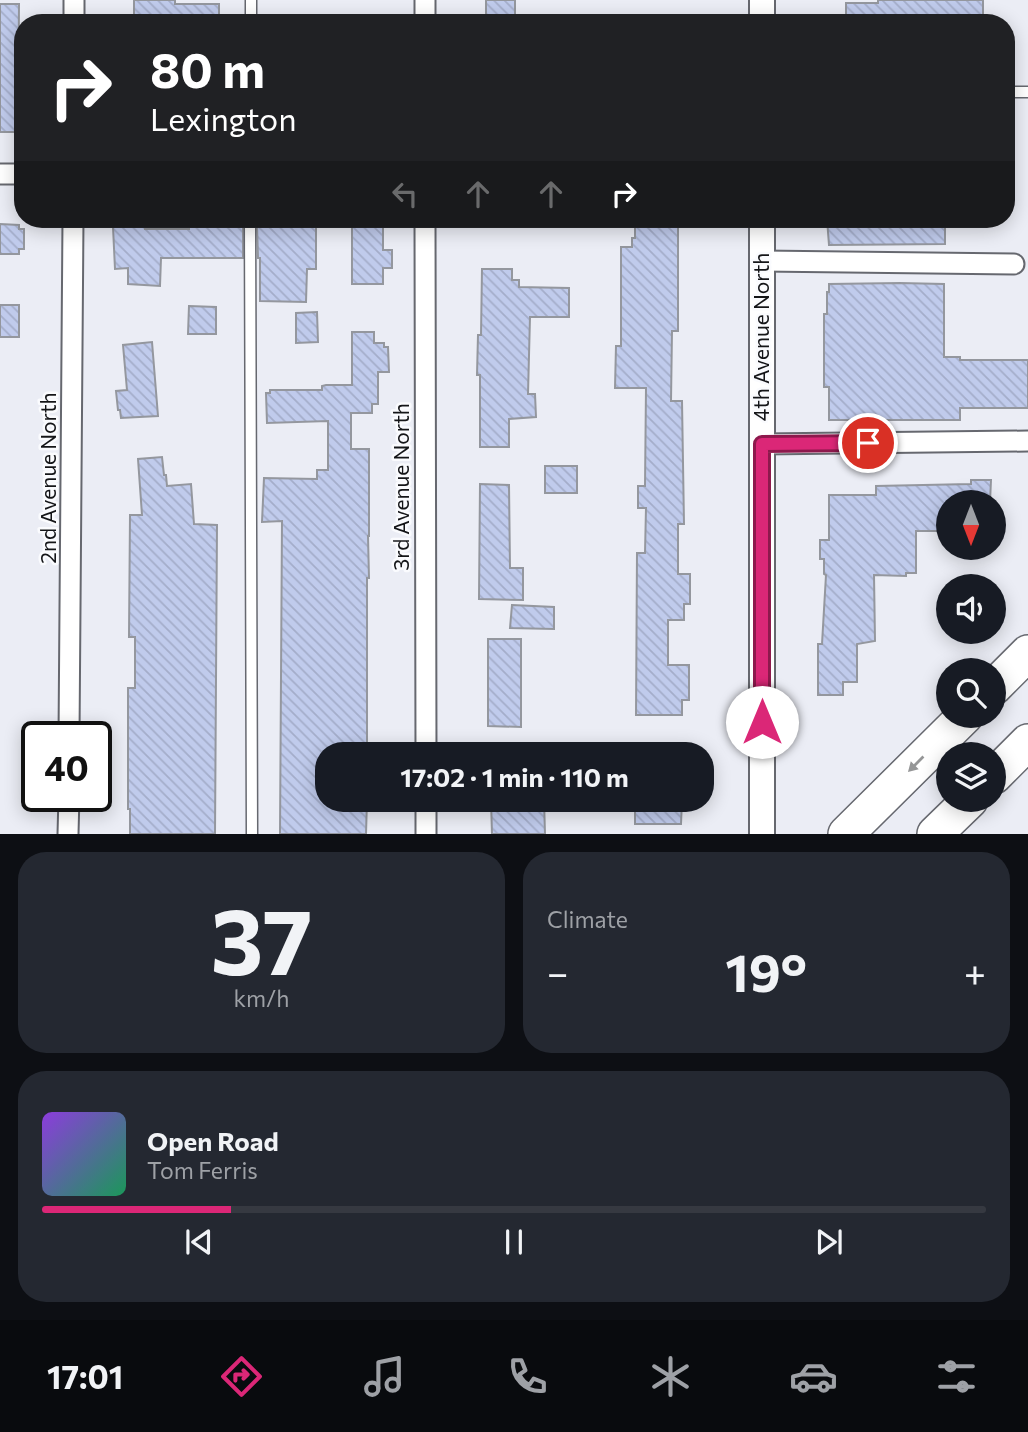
<!DOCTYPE html>
<meta charset="utf-8">
<style>
:root{--surface:#171b24;--page:#242831;--text:#f1f3f6;--muted:#9ea1a6;--line:#363941;--accent:#db2777}
body{margin:0;font-family:Commissioner,sans-serif;background:var(--page);color:var(--text);height:100vh;display:flex;flex-direction:column;font-size:26px;white-space:nowrap}
*{box-sizing:border-box;margin:0}
p{font-size:23px;color:var(--muted)}
.icon{flex:none;width:38px;height:38px;fill:none;stroke:currentColor;stroke-width:2;stroke-linecap:round;stroke-linejoin:round}
.map{position:relative;height:834px;overflow:hidden}
.sheet{display:flex;flex-direction:column;gap:18px;padding:18px;background:#0d0f14;flex:1}
.sheet>*{flex:none}
.guide{position:absolute;left:14px;top:14px;width:1001px;height:214px;border-radius:28px;box-shadow:0 4px 18px #0003;background:#202124;color:#fff;overflow:hidden}
.needle{width:46px;rotate:180deg}
.buttons{position:absolute;left:936px;top:490px;display:grid;gap:14px}
.buttons a{display:grid;place-items:center;width:70px;height:70px;border-radius:50%;background:var(--surface);box-shadow:0 4px 18px #0003;font-size:35px}
.speed{position:absolute;left:21px;top:721px;display:flex;gap:14px;font-size:35px;font-weight:700;text-align:center}
.speed>*{display:grid;place-content:center;width:91px;height:91px;border-radius:50%;background:var(--surface);box-shadow:0 4px 18px #0003;line-height:1}
.speed .limit{border:4px solid #111;border-radius:10px;background:#fff;color:#111}
.pin{position:absolute;display:grid;place-items:center;width:60px;height:60px;color:#fff;margin:-30px;border:4px solid #fff;border-radius:50%;box-shadow:0 2px 7px #0007}
.me{position:absolute;width:77px;margin:-38px;rotate:0deg;stroke-linejoin:round;filter:drop-shadow(0 0 5px #0008)}
.turn{display:flex;align-items:center;gap:24px;height:147px;padding:0 21px;font-size:32px}
.turn .icon{width:91px;height:91px;stroke-width:2.5}
.turn b{display:block;font-size:49px;line-height:60px}
.lanes{display:flex;align-items:center;height:66px;padding:0 21px;background:#0003;justify-content:center;gap:35px;direction:ltr}
.lanes .off{opacity:.35}
.big{font-size:52px;font-weight:700;line-height:1.1}
.sheet .card{flex:1;display:flex;flex-direction:column;justify-content:center;gap:10px;min-width:0;padding:0 24px;border-radius:28px;background:var(--page)}
.sheet .dial{align-items:center;gap:0}
.dial b{font-size:91px;line-height:1}
.song{display:flex;align-items:center;gap:21px}
.cover{width:84px;height:84px;border-radius:10px;background:linear-gradient(135deg,hsl(270 70% 55%),hsl(150 70% 35%))}
.played{height:7px;border-radius:4px;background:linear-gradient(90deg,var(--accent) 20%,var(--line) 20%)}
.keys{display:flex;justify-content:space-around;direction:ltr}
.heat{display:flex;justify-content:space-between;align-items:center;font-size:38px;direction:ltr}
.sheet .tiles{flex:1;display:grid;gap:18px;grid-template-columns:1fr 1fr}
.card:last-child{grid-column:span 2}
.trip{position:absolute;left:315px;top:742px;width:399px;height:70px;border-radius:28px;background:var(--surface);box-shadow:0 4px 18px #0003;font-weight:700;line-height:70px;text-align:center}
.dock{display:flex;height:112px;justify-content:space-around;align-items:center;background:#090b0e;color:var(--muted)}
.dock .icon{width:49px;height:49px}
.dock .selected{color:var(--accent)}
.dock b{font-size:32px;color:var(--text)}
.map>svg:first-child{display:block}
.building{fill:url(#building-back-hatch);stroke:#94979e;stroke-width:2}
.lines{fill:none;stroke-linecap:round;stroke-linejoin:round}
.service-casing{stroke:#66686f;stroke-width:13}
.minor-casing{stroke:#66686f;stroke-width:23}
.tertiary-casing{stroke:#66686f;stroke-width:28}
.motorway-casing{stroke:#66686f;stroke-width:38}
.service{stroke:#fff;stroke-width:10}
.minor{stroke:#fff;stroke-width:19}
.tertiary{stroke:#fff;stroke-width:24}
.motorway{stroke:#fff;stroke-width:35}
.oneway{fill:#959697}
.route-casing{stroke:#8e194d;stroke-width:18}
.route{stroke:#db2777;stroke-width:12}
.labels{text-anchor:middle;stroke-width:5;stroke-linejoin:round;paint-order:stroke}
.street-label{font-size:21px;fill:#141518;stroke:#fafbfe}
</style>
<div class="map">
<svg width="1028" height="834" viewBox="0 0 1028 834">
<defs>
<pattern id="building-back-hatch" width="6" height="6" patternUnits="userSpaceOnUse" patternTransform="scale(1.75)"><rect width="6" height="6" fill="#c0cbec"/><path d="M-1 5l2 2M0 0l6 6M5-1l2 2" fill="none" stroke="#a4adca"/></pattern>
</defs>
<rect width="100%" height="100%" fill="#ebedf5"/>
<g class="building">
<path d="M134,0H175V4H219V23L134,22Z"/>
<rect x="486" y="0" width="29" height="23"/>
<path d="M878,0H983V23H846V3H878Z"/>
<path d="M0,4H19L18,132H0Z"/>
<path d="M265,219H316V269H307L306,302L260,301V258H258L257,226H265Z"/>
<path d="M635,219H678V331H672L671,401H682L684,524H678V574H690V604H684V620H668V665H689V700H682V715H636L637,553H645L646,508H638V486H645L646,388H615L616,346H621V247H632V238H635Z"/>
<path d="M827,219H945V244L829,245Z"/>
<path d="M189,221H211V227L243,226V258H161L160,286L128,284V268L115,269L113,227L145,226V229H189Z"/>
<path d="M0,224L19,225V229H24V249H19V254H0Z"/>
<path d="M352,225H383V250H392V268H383V284H352Z"/>
<path d="M482,269H512V280H519V287L569,288V317H530L528,394H535L536,417L509,419V447H480V375H477L478,335H481Z"/>
<path d="M900,283L944,284V357H960V360H1028V408H960V420H829V387H824V314H827V292H829V284Z"/>
<rect x="0" y="305" width="19" height="32"/>
<path d="M189,306L216,307V334H188Z"/>
<path d="M317,312L318,342L296,343V313Z"/>
<path d="M352,332H374V343H384V347H388L389,372H378V404H372V413H351V449H369V536H368L369,578H367V751H362V754H327V800H367L366,834H280L282,521L262,522L264,478L317,479V470H328V421L267,423L266,393H270V390H322V386L326,385H352Z"/>
<path d="M152,342L158,416L121,418L120,410H118L116,391L127,390L123,345Z"/>
<path d="M162,457L164,475H166L167,486L191,484L194,524L217,525L215,834H130V809H128V688H135V637H129L130,515H142L138,459Z"/>
<rect x="545" y="466" width="32" height="27"/>
<path d="M971,480H991L990,502H948V531H916V573H906V576L874,575L875,641L857,644V682H843V695H818V644H822L826,575L824,574V559H820V540H829V495H876V486L971,484Z"/>
<path d="M480,484L509,485L510,568H523V600L479,599Z"/>
<path d="M512,605L554,607V629L510,628Z"/>
<path d="M488,639H521V727L488,726Z"/>
<path d="M491,800H544L545,834H492Z"/>
<path d="M635,800H682L681,824H635Z"/>
</g>
<g class="lines">
<defs>
<g id="service">
<path d="M251,23V0"/>
<path d="M1006,92H1028"/>
<path d="M250,219L252,834"/>
</g>
<g id="minor">
<path d="M425,0V23"/>
<path d="M74,23V0"/>
<path d="M0,174H23"/>
<path d="M425,219L426,754"/>
<path d="M762,261L1014,264"/>
<path d="M762,444L1028,441"/>
<path d="M69,737L73,219"/>
<path d="M426,800V834"/>
<path d="M68,834L69,796"/>
</g>
<g id="tertiary">
<path d="M762,0V23"/>
<path d="M762,219V834"/>
</g>
<g id="motorway">
<path d="M994,687L1028,653"/>
<path d="M994,776L1028,742"/>
<path d="M846,834L965,716"/>
<path d="M935,834L970,800"/>
</g>
</defs>
<use href="#service" class="service-casing"/>
<use href="#minor" class="minor-casing"/>
<use href="#tertiary" class="tertiary-casing"/>
<use href="#motorway" class="motorway-casing"/>
<use href="#service" class="service"/>
<use href="#minor" class="minor"/>
<use href="#tertiary" class="tertiary"/>
<use href="#motorway" class="motorway"/>
</g>
<defs><path id="oneway-solid" d="M-6-.8H1V-3.2L6.5 0L1 3.2V.8H-6Z" transform="scale(1.75)"/></defs>
<use class="oneway" href="#oneway-solid" transform="translate(916 764) rotate(135)"/>
<g class="lines">
<defs>
<path id="route" d="M762,722V444L868,443"/>
</defs>
<use href="#route" class="route-casing"/>
<use href="#route" class="route"/>
</g>
<g class="labels">
<g class="street-label">
<text transform="translate(762 337) rotate(-90)" y="7">4th Avenue North</text>
<text transform="translate(49 478) rotate(-90)" y="7">2nd Avenue North</text>
<text transform="translate(402 487) rotate(-90)" y="7">3rd Avenue North</text>
</g>
</g>
</svg>
<div class="buttons">
<a><svg class="needle" viewBox="-14 -14 28 28"><path d="M0-13l5 13h-10z" fill="#e53935"/><path d="M0 13l5-13h-10z" fill="#9ea1a6"/></svg></a>
<a><svg class="icon" aria-label="sound" viewBox="0 0 24 24"><path d="M4 9h4l5-4v14l-5-4H4zM17 9q2 3 0 6"/></svg></a>
<a><svg class="icon" aria-label="search" viewBox="0 0 24 24"><circle cx="10" cy="10" r="6"/><path d="M15 15l6 6"/></svg></a>
<a><svg class="icon" aria-label="layers" viewBox="0 0 24 24"><path d="M12 4l9 5-9 5-9-5zM3 14l9 5 9-5"/></svg></a>
</div>
<div class="speed"><div class="limit">40</div></div>
<div class="pin" style="left:868px;top:443px;background:#d93025"><svg class="icon" aria-label="arrive" viewBox="0 0 24 24"><path d="M6 21V4h12l-3 4 3 4H6"/></svg></div>
<svg class="me" style="left:762px;top:722px" viewBox="-20 -20 40 40"><circle r="19" fill="#fff"/><path d="M0-13L10 11 0 6-10 11z" fill="#db2777"/></svg>
<div class="trip">17:02 · 1 min · 110 m</div>
<div class="guide">
<div class="turn"><svg class="icon" aria-label="right" viewBox="0 0 24 24"><path d="M7 20v-9h11M14 6l5 5-5 5"/></svg><div><b>80 m</b>Lexington</div></div>
<div class="lanes"><svg class="icon off" aria-label="left" viewBox="0 0 24 24"><path d="M17 20v-9H6M10 6l-5 5 5 5"/></svg><svg class="icon off" aria-label="ahead" viewBox="0 0 24 24"><path d="M12 20V5M6 11l6-6 6 6"/></svg><svg class="icon off" aria-label="ahead" viewBox="0 0 24 24"><path d="M12 20V5M6 11l6-6 6 6"/></svg><svg class="icon" aria-label="right" viewBox="0 0 24 24"><path d="M7 20v-9h11M14 6l5 5-5 5"/></svg></div>
</div>
</div>
<section class="sheet">
<div class="tiles">
<div class="card dial"><b>37</b><p>km/h</p></div>
<div class="card"><p>Climate</p>
<div class="heat"><a>−</a><b class="big">19°</b><a>+</a></div>
</div>
<div class="card">
<div class="song"><i class="cover"></i><div><b>Open Road</b><p>Tom Ferris</p></div></div>
<div class="played"></div>
<div class="keys"><svg class="icon" aria-label="previous" viewBox="0 0 24 24"><path d="M18 5L8 12l10 7zM5 5v14"/></svg><svg class="icon" aria-label="pause" viewBox="0 0 24 24"><path d="M8 5v14M16 5v14"/></svg><svg class="icon" aria-label="next" viewBox="0 0 24 24"><path d="M6 5l10 7-10 7zM19 5v14"/></svg></div>
</div>
</div>
</section>
<nav class="dock">
<b>17:01</b>
<svg class="icon selected" aria-label="directions" viewBox="0 0 24 24"><path d="M12 3l9 9-9 9-9-9zM9 14v-3h6M13 9l2 2-2 2"/></svg>
<svg class="icon" aria-label="music" viewBox="0 0 24 24"><path d="M9 18V5l10-2v13"/><circle cx="6" cy="18" r="3"/><circle cx="16" cy="16" r="3"/></svg>
<svg class="icon" aria-label="phone" viewBox="0 0 24 24"><path d="M5 4h4l2 5-3 2q2 4 5 5l2-3 5 2v4C11 20 4 13 5 4z"/></svg>
<svg class="icon" aria-label="climate" viewBox="0 0 24 24"><path d="M12 3v18M4 7l16 10M4 17L20 7"/></svg>
<svg class="icon" aria-label="car" viewBox="0 0 24 24"><path d="M5 17H2v-5l4-1 3-4h7l3 4 3 1v5h-3M9 17h6M6 11h13"/><circle cx="7" cy="17" r="2"/><circle cx="17" cy="17" r="2"/></svg>
<svg class="icon" aria-label="filters" viewBox="0 0 24 24"><path d="M4 7h16M4 17h16"/><circle cx="9" cy="7" r="2"/><circle cx="15" cy="17" r="2"/></svg>
</nav>
